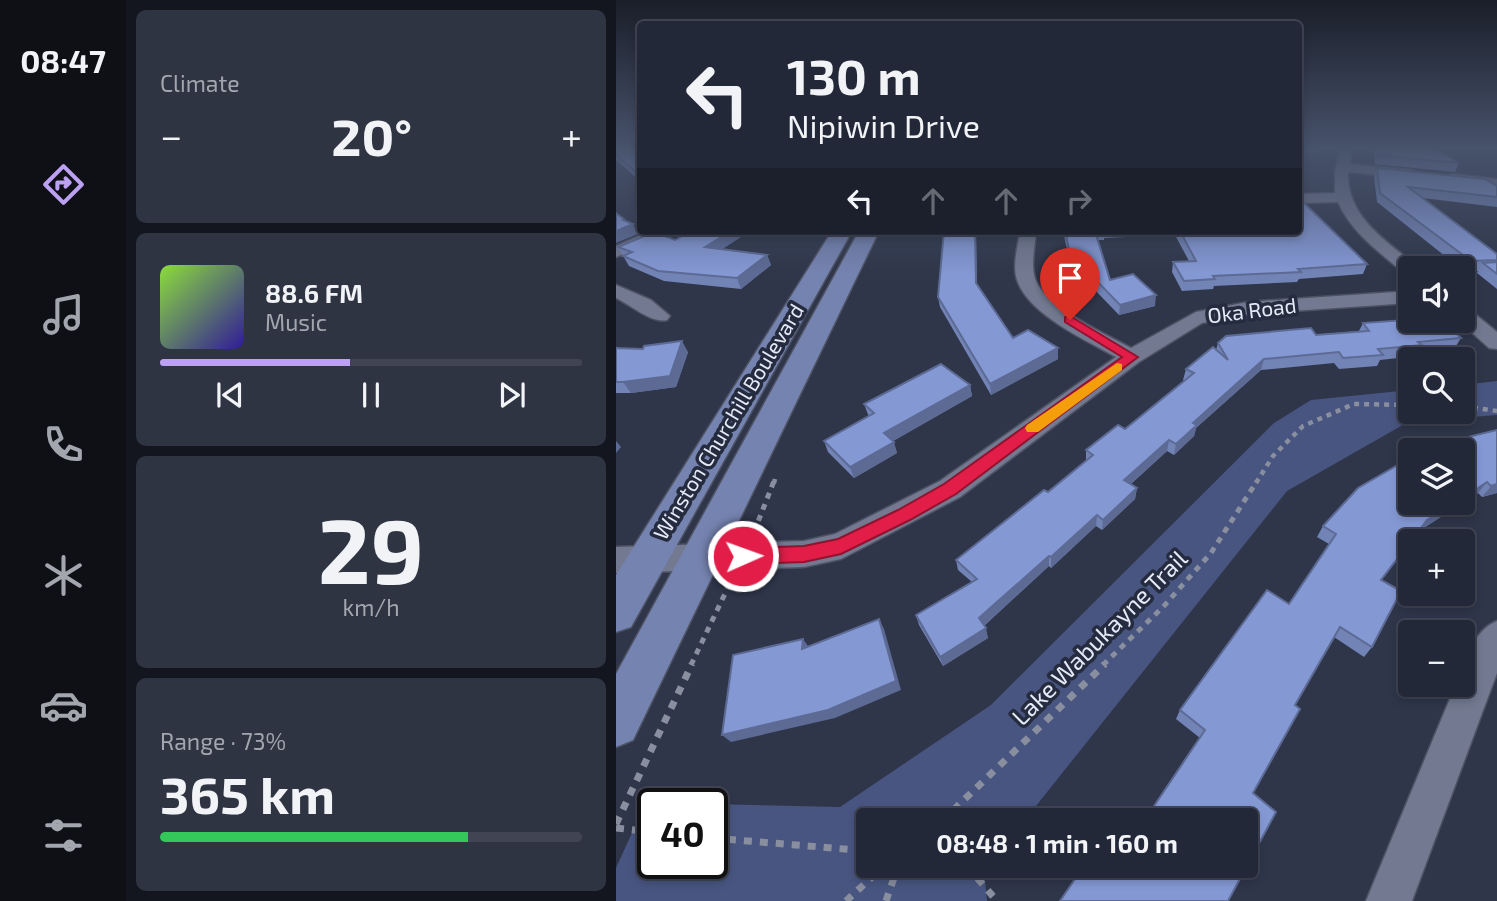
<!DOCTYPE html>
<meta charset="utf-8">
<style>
:root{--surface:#232838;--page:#2f3443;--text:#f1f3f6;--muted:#a3a6ae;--line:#404453;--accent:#bca0f2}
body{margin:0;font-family:"Exo 2",sans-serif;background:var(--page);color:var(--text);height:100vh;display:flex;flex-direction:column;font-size:26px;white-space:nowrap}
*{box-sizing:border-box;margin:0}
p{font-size:23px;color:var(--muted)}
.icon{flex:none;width:38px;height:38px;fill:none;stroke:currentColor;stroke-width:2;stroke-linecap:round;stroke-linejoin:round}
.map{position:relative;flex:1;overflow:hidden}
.panel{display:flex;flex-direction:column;gap:10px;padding:10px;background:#13161f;width:490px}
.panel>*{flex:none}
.top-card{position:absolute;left:21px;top:21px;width:665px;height:214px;border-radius:7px;box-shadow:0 4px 10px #0003,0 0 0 2px var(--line);background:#232838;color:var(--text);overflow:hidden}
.tools{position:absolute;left:782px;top:256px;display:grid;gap:14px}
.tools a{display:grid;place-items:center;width:77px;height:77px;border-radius:7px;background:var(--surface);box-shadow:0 4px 10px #0003,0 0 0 2px var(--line);font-size:35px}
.speed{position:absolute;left:21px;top:788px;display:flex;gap:14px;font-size:35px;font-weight:700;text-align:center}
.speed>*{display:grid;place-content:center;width:91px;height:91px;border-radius:50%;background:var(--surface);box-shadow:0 4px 10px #0003,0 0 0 2px var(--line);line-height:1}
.speed .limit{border:4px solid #111;border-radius:10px;background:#fff;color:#111}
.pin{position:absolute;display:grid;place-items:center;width:60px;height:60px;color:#fff;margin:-72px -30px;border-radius:50% 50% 50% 0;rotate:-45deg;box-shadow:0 0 7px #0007}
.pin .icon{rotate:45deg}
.me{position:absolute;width:77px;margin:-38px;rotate:88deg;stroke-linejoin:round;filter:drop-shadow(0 0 5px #0008)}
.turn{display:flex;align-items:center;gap:24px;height:147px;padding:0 35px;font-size:32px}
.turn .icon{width:91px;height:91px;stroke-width:2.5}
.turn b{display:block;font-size:49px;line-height:60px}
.lanes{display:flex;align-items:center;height:66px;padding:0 35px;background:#0003;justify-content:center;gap:35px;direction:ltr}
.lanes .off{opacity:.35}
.big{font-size:52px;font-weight:700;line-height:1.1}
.panel .card{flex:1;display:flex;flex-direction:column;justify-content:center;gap:10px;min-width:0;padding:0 24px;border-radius:10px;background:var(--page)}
.panel .dial{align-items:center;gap:0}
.dial b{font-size:91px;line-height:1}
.song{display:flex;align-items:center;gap:21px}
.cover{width:84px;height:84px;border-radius:10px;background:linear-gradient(135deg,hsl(90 70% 55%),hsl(250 70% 35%))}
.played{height:7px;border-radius:4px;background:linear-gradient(90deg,var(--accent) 45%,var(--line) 45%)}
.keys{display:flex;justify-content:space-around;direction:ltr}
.heat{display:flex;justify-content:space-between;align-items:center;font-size:38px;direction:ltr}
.charge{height:10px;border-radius:5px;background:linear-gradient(90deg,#34c759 73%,var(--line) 0)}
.trip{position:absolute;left:240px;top:808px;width:402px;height:70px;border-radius:7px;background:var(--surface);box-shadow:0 4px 10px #0003,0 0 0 2px var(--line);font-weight:700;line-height:70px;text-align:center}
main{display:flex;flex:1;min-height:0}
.tab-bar{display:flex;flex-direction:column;width:126px;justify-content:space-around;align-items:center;background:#0e1016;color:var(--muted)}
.tab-bar .icon{width:49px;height:49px}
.tab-bar .selected{color:var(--accent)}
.tab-bar b{font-size:32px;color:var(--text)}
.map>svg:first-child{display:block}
.green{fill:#485580}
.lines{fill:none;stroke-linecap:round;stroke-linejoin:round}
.minor-casing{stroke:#4d5263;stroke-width:3}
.major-casing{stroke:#4d5263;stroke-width:3}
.path-far3{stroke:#898f9f;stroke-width:2.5;stroke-dasharray:2.5 2.5;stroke-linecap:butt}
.path-far2{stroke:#898f9f;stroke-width:4.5;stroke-dasharray:5 5;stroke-linecap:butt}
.path-far1{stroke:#898f9f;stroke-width:5;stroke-dasharray:6 6;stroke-linecap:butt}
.path{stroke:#898f9f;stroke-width:7;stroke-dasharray:8 8;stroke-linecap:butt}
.minor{fill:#727990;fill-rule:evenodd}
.major{fill:#7583b0;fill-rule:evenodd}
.wall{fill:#7283b6}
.shaded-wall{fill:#5c6a94}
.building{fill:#8498d4;stroke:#5c6a94;stroke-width:2}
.route{fill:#e11d48;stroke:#92132f;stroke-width:2}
.slow{fill:#f59e0b}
.labels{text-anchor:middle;stroke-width:7;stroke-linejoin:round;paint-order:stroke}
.street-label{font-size:21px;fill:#e5eaf7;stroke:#262c3f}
.near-street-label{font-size:24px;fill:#e5eaf7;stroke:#262c3f}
</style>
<main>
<nav class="tab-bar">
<b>08:47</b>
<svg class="icon selected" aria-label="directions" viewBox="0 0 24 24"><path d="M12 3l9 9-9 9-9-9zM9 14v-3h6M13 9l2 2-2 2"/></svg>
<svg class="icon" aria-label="music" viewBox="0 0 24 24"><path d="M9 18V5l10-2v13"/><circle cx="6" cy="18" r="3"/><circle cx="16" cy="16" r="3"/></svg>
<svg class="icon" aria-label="phone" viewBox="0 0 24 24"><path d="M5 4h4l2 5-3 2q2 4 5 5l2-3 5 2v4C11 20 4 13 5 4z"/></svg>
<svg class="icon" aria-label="climate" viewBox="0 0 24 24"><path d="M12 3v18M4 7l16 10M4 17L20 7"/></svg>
<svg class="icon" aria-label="car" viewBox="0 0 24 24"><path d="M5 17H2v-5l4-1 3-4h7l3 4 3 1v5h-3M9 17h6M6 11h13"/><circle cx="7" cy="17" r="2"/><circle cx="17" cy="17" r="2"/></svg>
<svg class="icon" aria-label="filters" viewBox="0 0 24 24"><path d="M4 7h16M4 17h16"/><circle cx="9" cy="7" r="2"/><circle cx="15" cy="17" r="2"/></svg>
</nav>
<section class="panel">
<div class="card"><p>Climate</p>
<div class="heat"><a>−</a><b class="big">20°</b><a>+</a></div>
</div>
<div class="card">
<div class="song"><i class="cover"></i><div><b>88.6 FM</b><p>Music</p></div></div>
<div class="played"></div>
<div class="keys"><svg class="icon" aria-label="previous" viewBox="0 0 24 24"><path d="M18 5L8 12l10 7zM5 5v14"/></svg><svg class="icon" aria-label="pause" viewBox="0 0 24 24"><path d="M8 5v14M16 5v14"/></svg><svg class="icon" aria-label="next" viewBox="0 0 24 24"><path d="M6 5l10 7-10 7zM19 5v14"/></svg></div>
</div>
<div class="card dial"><b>29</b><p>km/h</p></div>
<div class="card"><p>Range · 73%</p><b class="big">365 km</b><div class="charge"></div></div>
</section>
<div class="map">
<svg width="881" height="901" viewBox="0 0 881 901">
<rect width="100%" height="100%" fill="#2f364a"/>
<path class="green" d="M881,381V415L792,422L671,491L408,821H252V866H372L368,871L371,901H0V868L30,802L70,803H37V863H96V804L224,807L375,705L658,423L695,400L794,390V411H847V385Z"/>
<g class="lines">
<defs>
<g id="minor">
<path d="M724,148H736L734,164L796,170L803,174L796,178L732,172C730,216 770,241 800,265L802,268H794V274L788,273C763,252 735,232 722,202L682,203V194L719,193V172Z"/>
<path d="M838,174L881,179V187L833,181V175Z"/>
<path d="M35,231H57L55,234L0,257V246Z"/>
<path d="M404,231H420C419,247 414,266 420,281C431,308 490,334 515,348L580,312L632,302L794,291V303L632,314L586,323L523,362L344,497L225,559L188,567L0,573V547L188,541L219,534L324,481L500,357C470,340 413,315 401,280C396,265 402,246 404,231Z"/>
<path d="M0,285L35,300L54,316L51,320C36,324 15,305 0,298Z"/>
<path d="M847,308L854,310L881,332V349L873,348L842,320H847Z"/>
<path d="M881,621V673L796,901H750L840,684H847C847,661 858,630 881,621Z"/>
</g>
<g id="major">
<path d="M216,231H236L15,627L0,632V575Z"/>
<path d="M243,231H263L17,740L0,747V674Z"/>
</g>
</defs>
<use href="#minor" class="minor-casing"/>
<use href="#major" class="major-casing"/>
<path class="path-far3" d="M813,148H852"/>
<g class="path-far2">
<path d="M847,406L881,411"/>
<path d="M158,483L159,479"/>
<path d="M640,483L657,456L687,426L738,404L794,405"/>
</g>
<g class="path-far1">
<path d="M138,532L158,481"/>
<path d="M75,665L115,581"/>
<path d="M487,665L547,607L595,553L641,481"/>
</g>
<g class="path">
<path d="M326,821L489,664"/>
<path d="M0,824L76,664"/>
<path d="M0,828L37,832"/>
<path d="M96,838L252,851"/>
<path d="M351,866L381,901"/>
<path d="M230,901L268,866"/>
<path d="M270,901L282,866"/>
</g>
<use href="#minor" class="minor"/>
<use href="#major" class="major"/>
</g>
<g class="wall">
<path d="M0,148H24V181L0,160Z"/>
<path d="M682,148H700L698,153L682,152Z"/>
<path d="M758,148H817L843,163L839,172L759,164Z"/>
<path d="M761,168L881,186V207L807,198L881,254V289L861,273L862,271L849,272L847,270V268H844L761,202L758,177Z"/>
<path d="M75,231H134L106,249L151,255L155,265L125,289L48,281L13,266L2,247L59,240Z"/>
<path d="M328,231H369V233H360L361,284L397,338L442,348V359L375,395L324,307L322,297Z"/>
<path d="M447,231H682L751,264L747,274L683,279L681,282L598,286L597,289L566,291L556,272L557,262L573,261L559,235L488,238V240H482L494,280L539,306L503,315L476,287H459Z"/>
<path d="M787,316L845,338L838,349L803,352L800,356L764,360L761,366L723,369L718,363L645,370L580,428L578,436L558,455L551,451L515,484L521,488L519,499L486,530L480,526L435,568L433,566L368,626L372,638L327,666L303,625L300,615L356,582L342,570L340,560L432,492L470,461V450L509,429L569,380H567L570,369L600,350L602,343L743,331L747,323L785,320Z"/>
<path d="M0,348L72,352L60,387L15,393H0Z"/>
<path d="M354,385L356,396L277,441L281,453L238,478L212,452L208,441L253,417L248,404Z"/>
<path d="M881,430V493L866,497L862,493L803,531L765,580L756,647L748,657L718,637L679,705L637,793L630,866L584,738L560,719L564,710L673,604L713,544L701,537L707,526Z"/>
</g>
<g class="shaded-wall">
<path d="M24,171V181L20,172Z"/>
<path d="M8,219L12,226L17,224L22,234L0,243V231L7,220Z"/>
<path d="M115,231H134L94,257L89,247Z"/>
<path d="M151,255L155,265L125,289L121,278Z"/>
<path d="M540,295L539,306L503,315L504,305Z"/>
<path d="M66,341L72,352L60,387L15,393L7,382Z"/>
<path d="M442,348V359L375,395L374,384Z"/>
<path d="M648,359L645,370L580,428L578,436L558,455L560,444L577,423Z"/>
<path d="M354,385L356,396L272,444L268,433Z"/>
<path d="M553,440L551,451L507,491L508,480Z"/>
<path d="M0,441L5,447L0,453Z"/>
<path d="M278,442L281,453L238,478L234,467Z"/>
<path d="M871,482L862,493L803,531L811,520L840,502H847V498Z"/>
<path d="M881,484V493L866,497L875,486Z"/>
<path d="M521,488L519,499L486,530L487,520Z"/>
<path d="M481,515L480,526L435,568V557Z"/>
<path d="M433,556V566L365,628L363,618Z"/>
<path d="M263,619L268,629L285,690L219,718L115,742L106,735Z"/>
<path d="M370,628L372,638L327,666L324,657Z"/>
<path d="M187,639L194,649H186Z"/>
</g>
<g class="building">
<path d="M0,148H24V171L20,172L0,155Z"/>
<path d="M761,148H817L843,163L762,155Z"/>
<path d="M761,168L869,179L881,186V197L792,187L881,254V260L855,261L764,193Z"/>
<path d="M682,197L751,264L682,269L685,272L597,276L599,279L568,281L557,262L580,261L564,231H682Z"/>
<path d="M0,213L8,219L7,220L17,224L0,231Z"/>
<path d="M75,231H115L89,247L151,255L121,278L42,271L7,256L16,252L2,247L38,232L59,240Z"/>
<path d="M328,231H359L360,283L397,338L412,330L442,348L374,384L322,297Z"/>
<path d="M449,231H479L494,280L517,274L540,295L504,305L476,276L459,277Z"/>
<path d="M881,262V274L867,263Z"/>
<path d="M794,315V320H826L845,338L802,342L806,345L762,349L767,355L727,358L723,352L648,359L577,423L581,425L560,444L553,440L508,480L521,488L487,520L481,515L435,557L433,556L363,618L370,628L324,657L300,615L361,579L340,560L428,490L432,492L477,455L470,450L502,425L509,429L541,403L578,373L570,369L597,347L612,360L602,343L610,336L695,328L700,335L753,331L747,323L790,320L787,316Z"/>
<path d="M66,341L54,376L7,382H0V348L27,349L28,346Z"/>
<path d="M325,364L354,385L268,433L278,442L234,467L208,441L258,413L248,404Z"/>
<path d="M881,430V484L875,486L871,482L847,498V450H809L815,446Z"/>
<path d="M794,458V502H840L811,520L765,580L785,591L756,647L724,627L679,705L684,709L637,793L660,812L612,901H444L468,866H630V821H528L589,730L564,710L651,590L673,604L720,534L707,526L742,488Z"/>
<path d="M263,619L280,681L212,710L106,735L117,655L187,639L186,649Z"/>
</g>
<linearGradient id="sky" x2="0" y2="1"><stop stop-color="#1a1e29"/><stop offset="0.54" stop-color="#47526b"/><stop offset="1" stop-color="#47526b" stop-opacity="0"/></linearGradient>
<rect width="881" height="274" fill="url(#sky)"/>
<path class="route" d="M454,316L522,357L340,494L294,520L225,554L188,562L127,564L120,562L117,556L120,551L127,548L188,546L222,539L282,510L328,484L506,357L449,322V317Z"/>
<path class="slow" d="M501,363L506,364V370L422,432H411L409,428L411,425Z"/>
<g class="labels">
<g class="street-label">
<text transform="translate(636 311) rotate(-7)" y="7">Oka Road</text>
<text transform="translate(113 422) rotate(-59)" y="7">Winston Churchill Boulevard</text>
</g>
<g class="near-street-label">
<text transform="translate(484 638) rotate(-45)" y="8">Lake Wabukayne Trail</text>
</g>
</g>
</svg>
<div class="tools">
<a><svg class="icon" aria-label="sound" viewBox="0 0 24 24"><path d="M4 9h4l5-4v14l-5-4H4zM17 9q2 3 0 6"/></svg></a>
<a><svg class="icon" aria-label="search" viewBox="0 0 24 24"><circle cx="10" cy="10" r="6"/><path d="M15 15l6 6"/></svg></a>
<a><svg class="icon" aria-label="layers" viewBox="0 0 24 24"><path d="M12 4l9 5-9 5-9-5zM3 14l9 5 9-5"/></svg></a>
<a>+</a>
<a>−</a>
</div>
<div class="speed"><div class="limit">40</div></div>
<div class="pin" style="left:454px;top:320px;background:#d93025"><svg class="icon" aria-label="arrive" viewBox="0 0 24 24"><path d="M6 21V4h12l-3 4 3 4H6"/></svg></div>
<svg class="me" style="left:127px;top:556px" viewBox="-20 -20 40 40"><circle r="17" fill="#e11d48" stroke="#fff" stroke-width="3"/><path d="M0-11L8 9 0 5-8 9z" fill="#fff"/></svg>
<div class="trip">08:48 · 1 min · 160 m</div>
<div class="top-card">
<div class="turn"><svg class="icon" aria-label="left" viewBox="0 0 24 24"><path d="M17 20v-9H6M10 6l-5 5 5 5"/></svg><div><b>130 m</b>Nipiwin Drive</div></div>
<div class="lanes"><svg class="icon" aria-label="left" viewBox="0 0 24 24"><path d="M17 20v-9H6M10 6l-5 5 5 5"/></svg><svg class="icon off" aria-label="ahead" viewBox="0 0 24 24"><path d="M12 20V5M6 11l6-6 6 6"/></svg><svg class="icon off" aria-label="ahead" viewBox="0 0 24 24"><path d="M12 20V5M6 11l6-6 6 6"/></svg><svg class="icon off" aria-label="right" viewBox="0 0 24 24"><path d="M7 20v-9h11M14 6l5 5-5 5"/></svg></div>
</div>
</div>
</main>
